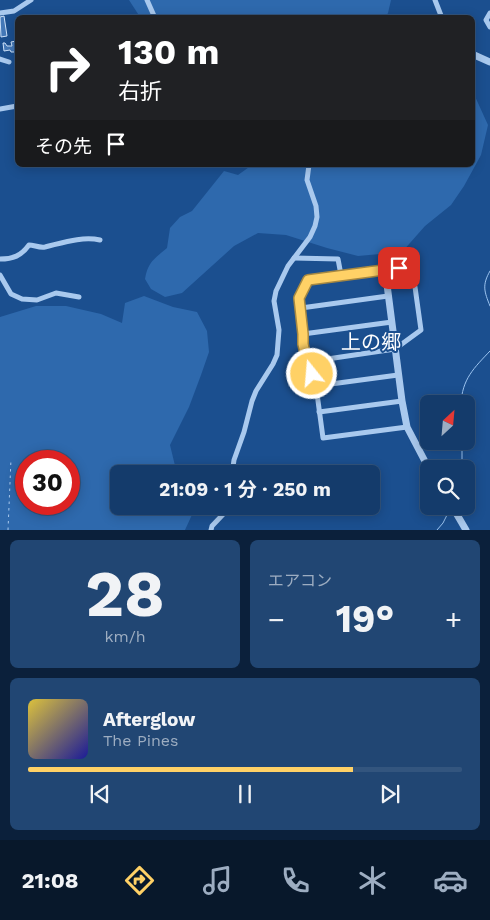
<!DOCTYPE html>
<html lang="ja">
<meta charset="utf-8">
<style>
:root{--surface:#143b6b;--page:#214673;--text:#f1f3f6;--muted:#9dadc1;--line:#33557e;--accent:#ffd166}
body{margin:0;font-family:"Work Sans","Noto Sans JP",sans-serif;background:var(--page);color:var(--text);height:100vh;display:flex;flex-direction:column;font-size:19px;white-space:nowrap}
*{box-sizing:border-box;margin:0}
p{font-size:16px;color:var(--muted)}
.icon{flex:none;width:28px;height:28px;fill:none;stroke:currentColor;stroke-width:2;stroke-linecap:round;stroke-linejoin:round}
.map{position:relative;height:530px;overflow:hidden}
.side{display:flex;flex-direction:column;gap:10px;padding:10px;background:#0b203b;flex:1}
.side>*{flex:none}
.guide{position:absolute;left:15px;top:15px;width:460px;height:152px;border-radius:8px;box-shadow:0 2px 12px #0003,0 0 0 1px var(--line);background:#202124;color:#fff;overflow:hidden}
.needle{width:32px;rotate:26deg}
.fabs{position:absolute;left:420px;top:395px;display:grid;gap:10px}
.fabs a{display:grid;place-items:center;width:55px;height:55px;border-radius:8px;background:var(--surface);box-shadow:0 2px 12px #0003,0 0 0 1px var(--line);font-size:25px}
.speed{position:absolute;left:15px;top:450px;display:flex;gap:10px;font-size:25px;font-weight:700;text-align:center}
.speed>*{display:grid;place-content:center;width:65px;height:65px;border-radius:50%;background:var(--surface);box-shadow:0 2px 12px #0003,0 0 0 1px var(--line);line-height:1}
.speed .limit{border:8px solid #d22;background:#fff;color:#111}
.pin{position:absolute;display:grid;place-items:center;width:42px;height:42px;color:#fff;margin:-21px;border-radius:10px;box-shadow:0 2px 8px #0006}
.me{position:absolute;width:55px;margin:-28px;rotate:343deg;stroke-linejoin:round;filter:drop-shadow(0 0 4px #0008)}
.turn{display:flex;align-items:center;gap:18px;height:105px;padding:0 20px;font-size:22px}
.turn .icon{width:65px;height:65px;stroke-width:2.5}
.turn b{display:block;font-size:35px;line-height:42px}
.then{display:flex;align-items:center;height:48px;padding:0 20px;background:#0003;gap:10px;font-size:19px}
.big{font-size:38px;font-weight:700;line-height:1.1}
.side .widget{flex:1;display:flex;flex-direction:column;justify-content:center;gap:8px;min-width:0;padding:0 18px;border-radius:8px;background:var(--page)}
.side .dial{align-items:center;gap:0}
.dial b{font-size:65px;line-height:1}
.song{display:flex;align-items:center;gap:15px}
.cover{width:60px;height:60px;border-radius:8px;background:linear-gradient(135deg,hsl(50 70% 55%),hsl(240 70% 35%))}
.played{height:5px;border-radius:2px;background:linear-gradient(90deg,var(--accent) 75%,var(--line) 75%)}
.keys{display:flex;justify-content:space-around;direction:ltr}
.heat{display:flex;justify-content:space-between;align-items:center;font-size:28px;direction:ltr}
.side .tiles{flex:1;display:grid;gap:10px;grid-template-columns:1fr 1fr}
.widget:last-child{grid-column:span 2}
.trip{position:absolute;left:110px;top:465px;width:270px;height:50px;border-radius:8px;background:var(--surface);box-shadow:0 2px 12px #0003,0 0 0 1px var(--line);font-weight:700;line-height:50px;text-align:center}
.tabs{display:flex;height:80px;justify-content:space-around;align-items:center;background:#08182b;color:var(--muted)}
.tabs .icon{width:35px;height:35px}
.tabs .on{color:var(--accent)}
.tabs b{font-size:22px;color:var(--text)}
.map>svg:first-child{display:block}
.green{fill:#2e69ad;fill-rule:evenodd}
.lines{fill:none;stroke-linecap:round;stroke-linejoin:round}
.stream{stroke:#9cc4f0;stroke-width:1}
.building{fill:#4478b7;stroke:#cfe3fa}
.path{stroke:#a9c9ee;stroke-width:1;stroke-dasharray:2.5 4;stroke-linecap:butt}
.minor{stroke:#a9c9ee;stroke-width:5}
.tertiary{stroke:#a9c9ee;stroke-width:7}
.route-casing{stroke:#a68842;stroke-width:12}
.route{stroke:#ffd166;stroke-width:9}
.labels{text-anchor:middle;stroke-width:4;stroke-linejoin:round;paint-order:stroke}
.quarter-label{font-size:20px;fill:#fff;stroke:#1b4f8f}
</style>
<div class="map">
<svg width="490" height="530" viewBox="0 0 490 530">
<rect width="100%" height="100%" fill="#1b4f8f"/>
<g class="green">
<path d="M129,0H391L388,13L385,18L140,17Z"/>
<path d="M473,92L488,125L481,155L464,186L451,205L425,226L402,252L358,256L327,248L286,235L258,233L234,246L182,293L165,297L151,289L145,279C148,262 154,259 167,248L170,228L180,217L192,211L224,171L238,175L252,165H472Z"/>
<path d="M144,296L173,307L197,312L207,331L209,352L201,375L189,407L170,445L177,474H119V506H196L185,530H0V317L36,306H66L101,314L122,323L125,303ZM69,461V504H26V461Z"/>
</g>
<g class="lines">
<g class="stream">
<path d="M490,271C482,285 484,291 490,306"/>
<path d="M461,404C462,379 474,368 490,351"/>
<path d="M462,469V441"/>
<path d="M437,530L443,523L450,509"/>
</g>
</g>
<g class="building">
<path d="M4,16L7,36L1,37L0,17Z"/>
<path d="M16,41L17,44L15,45V52H11L10,50L4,51L3,43H5L7,46H12L11,42Z"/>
</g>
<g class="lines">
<path class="path" d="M8,530L11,459"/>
<g class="minor">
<path d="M147,0L155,18"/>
<path d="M435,0L442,18"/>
<path d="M0,13L14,11L31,0"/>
<path d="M490,13L486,20L490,27"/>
<path d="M0,59L9,62"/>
<path d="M0,109L17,106"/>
<path d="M294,258L338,259L341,275"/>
<path d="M0,259C13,259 21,256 29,245C34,245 39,248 45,247C62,243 82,236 100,240"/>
<path d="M0,275L11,294L22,299L37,300L56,293L79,297"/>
<path d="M301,308L388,296"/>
<path d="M303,334L392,322"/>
<path d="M307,362L395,349L421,330L415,287L399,268L308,280L299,298L303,334V344L307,362L316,386L323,438L407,427"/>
<path d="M316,386L398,375"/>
<path d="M319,412L402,401"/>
<path d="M232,474L234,460L244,432L252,401L256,391L273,364L277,355L279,330L274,301L276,291L288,266L310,237L315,226L317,217L316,206L307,180L309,165"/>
<path d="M211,530L212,526L231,506"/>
</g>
<g class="tertiary">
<path d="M472,54L490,62"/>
<path d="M385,269L402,401L407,427L429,469"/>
<path d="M452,506L466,530"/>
</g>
</g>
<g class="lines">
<defs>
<path id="route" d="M312,374L307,362L303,344V334L299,298L308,280L399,268"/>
</defs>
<use href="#route" class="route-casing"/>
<use href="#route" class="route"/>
</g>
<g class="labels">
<g class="quarter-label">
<text x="371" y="349">上の郷</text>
</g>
</g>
</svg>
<div class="fabs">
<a><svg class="needle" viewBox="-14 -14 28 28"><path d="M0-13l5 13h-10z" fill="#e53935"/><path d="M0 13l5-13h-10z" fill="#9dadc1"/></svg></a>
<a><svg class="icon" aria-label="search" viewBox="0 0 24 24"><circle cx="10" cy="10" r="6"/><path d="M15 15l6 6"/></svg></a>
</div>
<div class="speed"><div class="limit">30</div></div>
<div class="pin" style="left:399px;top:268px;background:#d93025"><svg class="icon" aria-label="arrive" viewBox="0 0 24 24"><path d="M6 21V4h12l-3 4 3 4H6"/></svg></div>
<svg class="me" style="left:312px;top:374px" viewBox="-20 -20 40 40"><circle r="17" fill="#ffd166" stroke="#fff" stroke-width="3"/><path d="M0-11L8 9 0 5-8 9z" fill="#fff"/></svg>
<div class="trip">21:09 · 1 分 · 250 m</div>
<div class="guide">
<div class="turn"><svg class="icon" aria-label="right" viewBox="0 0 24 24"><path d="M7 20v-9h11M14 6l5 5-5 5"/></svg><div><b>130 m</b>右折</div></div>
<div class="then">その先<svg class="icon" aria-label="arrive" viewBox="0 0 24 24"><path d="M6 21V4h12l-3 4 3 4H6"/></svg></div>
</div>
</div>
<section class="side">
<div class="tiles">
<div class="widget dial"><b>28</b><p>km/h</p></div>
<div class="widget"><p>エアコン</p>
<div class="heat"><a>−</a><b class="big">19°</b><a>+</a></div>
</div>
<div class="widget">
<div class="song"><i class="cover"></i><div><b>Afterglow</b><p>The Pines</p></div></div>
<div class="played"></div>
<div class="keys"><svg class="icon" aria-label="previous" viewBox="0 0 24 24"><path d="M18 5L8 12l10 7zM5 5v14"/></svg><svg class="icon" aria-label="pause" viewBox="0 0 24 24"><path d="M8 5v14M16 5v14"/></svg><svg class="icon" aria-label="next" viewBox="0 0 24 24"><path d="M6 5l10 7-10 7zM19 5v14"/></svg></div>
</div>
</div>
</section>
<nav class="tabs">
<b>21:08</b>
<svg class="icon on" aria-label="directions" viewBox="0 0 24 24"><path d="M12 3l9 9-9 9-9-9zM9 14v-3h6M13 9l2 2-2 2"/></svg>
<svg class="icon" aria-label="music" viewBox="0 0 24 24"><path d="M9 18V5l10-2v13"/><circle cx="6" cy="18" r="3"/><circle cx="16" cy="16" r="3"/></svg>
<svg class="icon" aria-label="phone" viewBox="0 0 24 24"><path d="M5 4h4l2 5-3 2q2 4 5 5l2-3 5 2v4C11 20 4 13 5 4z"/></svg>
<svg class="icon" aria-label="climate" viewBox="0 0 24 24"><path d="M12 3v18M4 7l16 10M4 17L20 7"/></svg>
<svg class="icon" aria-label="car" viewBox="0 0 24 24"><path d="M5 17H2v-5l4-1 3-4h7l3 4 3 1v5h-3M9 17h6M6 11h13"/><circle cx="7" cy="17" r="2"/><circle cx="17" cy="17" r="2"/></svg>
</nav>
